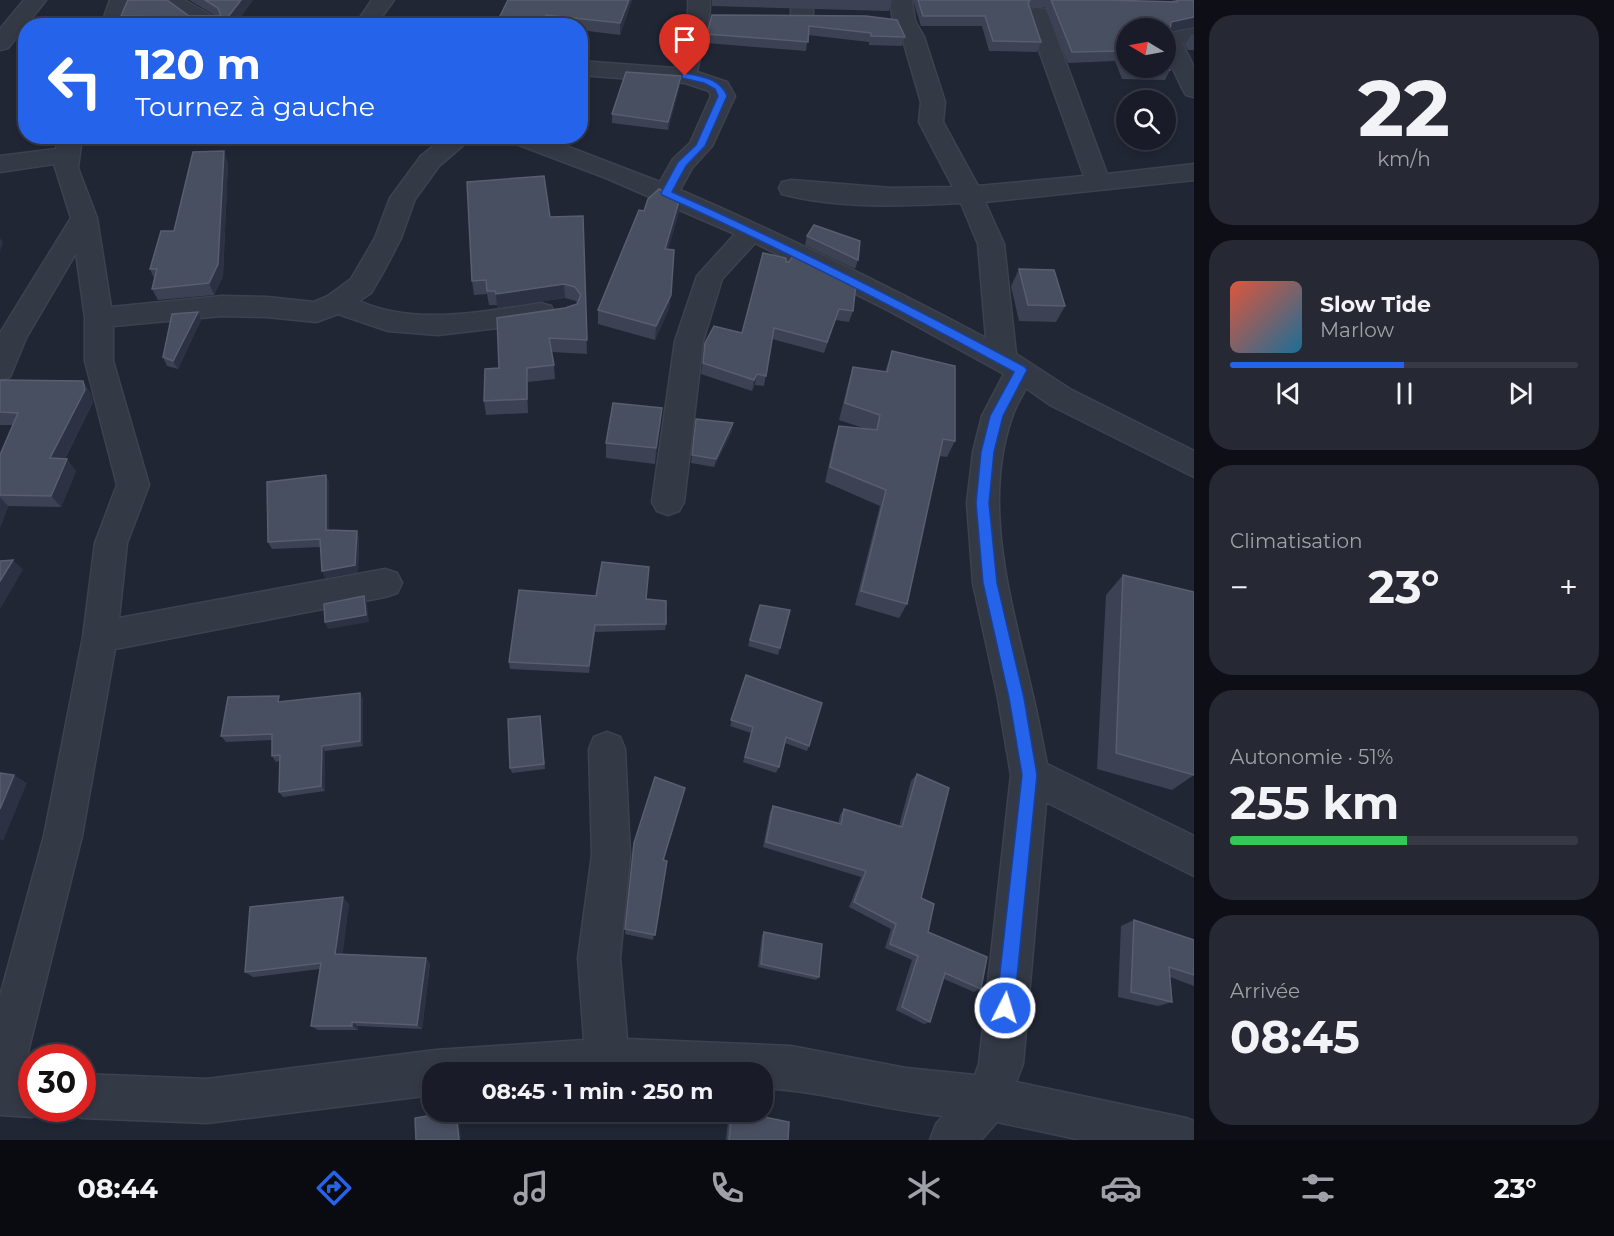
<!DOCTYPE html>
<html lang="fr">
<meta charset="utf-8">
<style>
:root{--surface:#191c28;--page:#262934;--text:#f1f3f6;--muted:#9fa1a8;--line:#373a45;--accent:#2563eb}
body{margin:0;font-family:Montserrat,sans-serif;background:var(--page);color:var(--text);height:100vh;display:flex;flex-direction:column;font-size:22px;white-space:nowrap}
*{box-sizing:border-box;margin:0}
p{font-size:20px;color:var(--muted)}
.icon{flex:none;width:33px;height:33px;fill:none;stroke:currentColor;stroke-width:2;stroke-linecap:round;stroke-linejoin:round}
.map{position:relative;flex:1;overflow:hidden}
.details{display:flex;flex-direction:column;gap:15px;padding:15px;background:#0e0f16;width:420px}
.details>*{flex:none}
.banner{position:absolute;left:18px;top:18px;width:570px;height:126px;border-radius:24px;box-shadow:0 3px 9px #0003,0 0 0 2px var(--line);background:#2563eb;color:#fff;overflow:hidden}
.needle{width:39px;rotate:280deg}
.buttons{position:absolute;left:1116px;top:18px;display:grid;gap:12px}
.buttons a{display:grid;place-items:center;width:60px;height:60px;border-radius:50%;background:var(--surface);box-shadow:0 3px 9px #0003,0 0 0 2px var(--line);font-size:30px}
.speed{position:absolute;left:18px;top:1044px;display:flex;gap:12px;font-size:30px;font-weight:700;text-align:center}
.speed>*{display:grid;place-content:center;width:78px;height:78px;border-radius:50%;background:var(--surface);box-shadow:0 3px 9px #0003,0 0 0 2px var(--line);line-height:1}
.speed .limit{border:9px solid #d22;background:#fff;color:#111}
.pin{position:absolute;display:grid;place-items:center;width:51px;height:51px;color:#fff;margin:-62px -26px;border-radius:50% 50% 50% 0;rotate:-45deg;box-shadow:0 0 6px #0007}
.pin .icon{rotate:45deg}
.me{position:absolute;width:66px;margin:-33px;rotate:5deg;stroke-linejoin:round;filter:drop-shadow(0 0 4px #0008)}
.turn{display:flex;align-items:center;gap:21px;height:126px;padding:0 18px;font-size:27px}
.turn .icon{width:78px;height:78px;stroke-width:2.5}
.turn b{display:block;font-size:42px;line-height:51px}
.big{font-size:45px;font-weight:700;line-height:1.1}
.details .card{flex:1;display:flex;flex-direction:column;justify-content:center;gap:9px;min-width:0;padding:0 21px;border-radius:24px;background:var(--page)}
.details .dial{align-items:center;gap:0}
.dial b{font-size:78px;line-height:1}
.song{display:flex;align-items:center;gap:18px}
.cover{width:72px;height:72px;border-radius:9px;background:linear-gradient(135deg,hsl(10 70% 55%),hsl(200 70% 35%))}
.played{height:6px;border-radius:3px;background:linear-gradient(90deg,var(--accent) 50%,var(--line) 50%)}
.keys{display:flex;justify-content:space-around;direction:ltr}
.heat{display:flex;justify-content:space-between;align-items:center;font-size:33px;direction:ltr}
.charge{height:9px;border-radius:4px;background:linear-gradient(90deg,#34c759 51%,var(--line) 0)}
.trip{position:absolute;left:422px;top:1062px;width:351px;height:60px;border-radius:24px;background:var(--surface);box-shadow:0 3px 9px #0003,0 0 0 2px var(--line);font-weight:700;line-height:60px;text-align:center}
.menu{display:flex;height:96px;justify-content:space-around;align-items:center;background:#0a0b10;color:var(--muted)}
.menu .icon{width:42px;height:42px}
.menu .on{color:var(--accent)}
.menu b{font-size:27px;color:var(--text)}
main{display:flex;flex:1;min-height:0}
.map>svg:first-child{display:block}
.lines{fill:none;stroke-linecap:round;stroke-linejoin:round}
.minor-casing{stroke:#3e424f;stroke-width:3}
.minor{fill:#343946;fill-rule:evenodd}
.wall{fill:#3c4254}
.shaded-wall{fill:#2c3243}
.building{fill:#484f60;stroke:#585e70;stroke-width:1.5}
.route{fill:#2563eb;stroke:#184099;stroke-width:1.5}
</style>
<main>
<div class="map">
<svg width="1194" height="1140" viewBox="0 0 1194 1140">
<rect width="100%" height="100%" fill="#212635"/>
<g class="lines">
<defs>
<g id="minor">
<path d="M24,0H46L8,48L0,50V29Z"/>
<path d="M110,0H132L123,26H101Z"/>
<path d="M159,0H184L221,21L223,26H194Z"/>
<path d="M372,0H394L375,26H354Z"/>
<path d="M688,0H710C711,23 701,49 697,72L727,82L735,96L712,146L692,168L680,190C784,235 886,285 986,338L978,244L961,203C903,206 838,209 782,194L779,188L782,182L791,180L891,188L953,187L919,122L921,102L902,37L893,21L890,0H912L915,21L924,37L945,102L943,122L978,186L1084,176L1026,14L1029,9L1037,8L1045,9L1048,14L1107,174L1194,164V180L985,202L1004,244L1016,354L1070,389L1194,451V477L1050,405L1026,388C1021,398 1015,407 1012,417C981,506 1012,604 1032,692C1038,716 1042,740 1047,764L1194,836V876L1046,802L1023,1064L1016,1082L1186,1118L1194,1121V1140H1081L997,1122L981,1140H930L936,1124L943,1116C883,1110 823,1091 762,1088V1072H432V1095L207,1123L82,1118L66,1112L65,1108H82V1074L207,1079L436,1050L584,1040L578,958L592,855L589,749L594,737L607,732L620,737L625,749L630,855L620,958L627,1039L791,1046L906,1068L975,1075L979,1064L1011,775L998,698L973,583L967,503L973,452L982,416L1004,374L893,313L755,243L722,279L703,341L684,502L679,511L668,515L657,511L652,502L675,341L697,276L735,234L606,178L508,141L504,136H540L660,182L673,159L690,143L711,96L709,91L685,83L580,75V61L675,68C679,46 690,23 688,0Z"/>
<path d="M791,0H813V17L810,22L802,23L794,22L791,17Z"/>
<path d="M1194,28V42L1182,43L1194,67V97L1186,95L1183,90L1166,54V34Z"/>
<path d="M58,136H82L78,168L97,218L111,307L222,296L267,297L314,302L328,296L351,279L375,238L390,198L421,156L446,136H474L439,166L415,199L401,238L385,269L371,293L359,301C416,326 482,312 541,303L551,306L555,313L551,320L541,323L438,335L388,331L338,314L316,322L267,317L222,316L113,326V361L149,485L127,543L119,618L385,569L397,573L402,583L397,593L385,597L115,649L82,836L23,1072L32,1073V1108H48L32,1117L0,1115V996L44,836L83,637L95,543L117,485L85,361V318L76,253L26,338L10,377L0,380V333L71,218L54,164L0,172V156L56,149Z"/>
</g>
</defs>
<use href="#minor" class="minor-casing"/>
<use href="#minor" class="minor"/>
</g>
<g class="wall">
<path d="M189,0H253L234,26H124L121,16H216Z"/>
<path d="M508,0H632L620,35L580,30V26H495Z"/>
<path d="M712,0H892L889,11L712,6Z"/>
<path d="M913,0H1108L1172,2L1173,0H1194L1170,31L1169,38L1166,44V28H1126L1170,70L1165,80L1122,79L1115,61L1068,63L1045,7H1029L1041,42L1037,52L989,51L982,26H921Z"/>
<path d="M712,15L905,37L902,46L869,45V42L808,35L806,51L706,43L707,34Z"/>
<path d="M1194,34V50H1188L1185,45L1191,35Z"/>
<path d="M681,76L680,85L668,130L612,123V114Z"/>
<path d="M228,163L223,276L214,295L158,300L152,289L154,278L150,269L174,231Z"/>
<path d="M644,211L679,212L668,249L674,250L669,309L655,340L598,324V310Z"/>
<path d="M583,216L587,354L552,352L554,365L555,379L528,382V413L486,415L484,401L499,368L565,308L577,304V303L576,301L565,298L497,308V305H489L487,294L474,295L472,281L550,217Z"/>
<path d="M807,236L858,260L855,269L805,245Z"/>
<path d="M786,262L853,311L849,322L836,320L824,353L772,339L764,386L755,385L752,391L701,374L705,343L742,333Z"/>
<path d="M1019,269L1065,306L1056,322L1019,321L1011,286Z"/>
<path d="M198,312L201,320L178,369L167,366L163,357Z"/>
<path d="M892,351L955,441L947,457L939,456L907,604L899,618L855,605L880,506L825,482L834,442L839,426L866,429L839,420L848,384L853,367L885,372Z"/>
<path d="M0,380L83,381L91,394L93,402L65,459L76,471L61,507L8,506L0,528V455L13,425H0Z"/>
<path d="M662,408L655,464L606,458V443Z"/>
<path d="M696,419L732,431L714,467L691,463Z"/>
<path d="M326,475L329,483V530L359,538L358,572L325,578L321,547L272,549L268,542Z"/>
<path d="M1123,575L1194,775L1172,790L1097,769L1106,595Z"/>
<path d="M646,599L666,624L665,630L595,632L589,673L510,669L509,662Z"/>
<path d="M760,605L780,648L778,655L748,646Z"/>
<path d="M746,675L809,746L807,751L785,743L779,767L776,773L743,762L751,733L730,726Z"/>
<path d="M363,699V746L325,751V791L283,797L279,792V761L276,762L272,756V740L226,742L221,736L282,702Z"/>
<path d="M540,716L545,769L512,773L510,768Z"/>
<path d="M917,774L921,898L928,932L981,989L974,992L944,979L930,1022L924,1024L896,1010L912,960L885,948L891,929L849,907L861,877L763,847L770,812L773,806L838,824L840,815L844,809L899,826L911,781Z"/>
<path d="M683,796L664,860L653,940L625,934L634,843Z"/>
<path d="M349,904L342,954L426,958L430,964L422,1029L358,1026V1030H318L311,1026L320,969L253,977L245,972Z"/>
<path d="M1134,920L1194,940V986L1170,977L1172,1002L1158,1006L1118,997L1121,926Z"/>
<path d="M764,932L819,977L816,980L758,967L762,935Z"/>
<path d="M729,1112H732L788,1140H726Z"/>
</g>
<g class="shaded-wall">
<path d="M241,0H253L234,26H221Z"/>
<path d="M629,0H632L620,35V23Z"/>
<path d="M546,15V26H541Z"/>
<path d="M1194,17V27L1166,32L1171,22Z"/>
<path d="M681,76L680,85L668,130V122Z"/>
<path d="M224,151L228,163L223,276L214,295L209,283Z"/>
<path d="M680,198L679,212L664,263L665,249Z"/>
<path d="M0,238L3,242L0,252Z"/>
<path d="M564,284L565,298L497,308L496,294Z"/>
<path d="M671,295L669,309L655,340L656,326Z"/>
<path d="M198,312L201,320L178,369L173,361Z"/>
<path d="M527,368L528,382V413L527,399Z"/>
<path d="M757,374L755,385L752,391L754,380Z"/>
<path d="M83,381L91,394L93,402L59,470L50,458Z"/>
<path d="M662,408L661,424L655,464L656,448Z"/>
<path d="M733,423L732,431L714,467L716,459Z"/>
<path d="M67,459L76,471L61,507L51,496Z"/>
<path d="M326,475L329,483V538L326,530Z"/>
<path d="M0,497L8,506L0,528Z"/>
<path d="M357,531L359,538L358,572L325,578L322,571Z"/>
<path d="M13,560L23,570L0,609V581Z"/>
<path d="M364,596L367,603L369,622L328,629L325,622Z"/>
<path d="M595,625V632L589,673V666Z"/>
<path d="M360,693L363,699V746L360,741Z"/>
<path d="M322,746L325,751V791L321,786Z"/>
<path d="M14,775L27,783L3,841L0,839V809Z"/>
<path d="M343,897L349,904L342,959L335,954Z"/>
<path d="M426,958L430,964L422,1029L417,1025Z"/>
<path d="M352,1022L358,1026V1030L352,1026Z"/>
<path d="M456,1112H458L461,1140H459Z"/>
</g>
<g class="building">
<path d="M128,0H167L189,16H221L218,8L205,0H241L221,26H162L170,17L121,16Z"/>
<path d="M508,0H629L620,23L546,15L541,26H495Z"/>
<path d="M918,0H1030L1028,3L1041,42L993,41L985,16H923Z"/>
<path d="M1051,0H1108L1177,2V0H1194V17L1171,22L1169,38L1166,37V28H1126V67L1120,51L1072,52Z"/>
<path d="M712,15L866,16L897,20L905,37L871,36V33L809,26L808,42L707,34Z"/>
<path d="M1166,59L1170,70L1127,69V68H1166Z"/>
<path d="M626,72L681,76L668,122L612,114Z"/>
<path d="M224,151L218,264L209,283L152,289L157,269H150L161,231H174L193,152Z"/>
<path d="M544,176L550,217L583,216L587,340L549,338L554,365L527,368V399L484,401L485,369L499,368L497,318L565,308L577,304L581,295L575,287L564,284L496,294L495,291H487L486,280L472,281L467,182Z"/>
<path d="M659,189L680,198L665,249L674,250L671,295L656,326L598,310L639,210L644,211L648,199Z"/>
<path d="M814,225L860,241L858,260L807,236Z"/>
<path d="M763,253L786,258V262H789L795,253L856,284L853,311L839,309L827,342L774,328L766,376L757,374L754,380L703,363L705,343L714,326L742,333Z"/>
<path d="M1019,269L1054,270L1065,306L1028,305Z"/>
<path d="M198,312L173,361L163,357L172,314Z"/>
<path d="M892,351L955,366V441L943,439L907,604L861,591L886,490L830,467L839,426L877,430L880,415L845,403L853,367L887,372Z"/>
<path d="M0,380L83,381L85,390L50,458L67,459L51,496L0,495V455L18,413L0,412Z"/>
<path d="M613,403L662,408L656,448L606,443Z"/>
<path d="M696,419L733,423L716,459L692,455Z"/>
<path d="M326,475V530L357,531L355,565L322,571L320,539L268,542L267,482Z"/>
<path d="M13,560L0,581V561Z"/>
<path d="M602,562L649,567L646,599L666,601V624L595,625L589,666L509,662L519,590L596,596Z"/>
<path d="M1123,575L1194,592V775L1116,753Z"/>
<path d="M364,596L366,615L325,622L324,604Z"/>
<path d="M760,605L790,610L780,648L750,640Z"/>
<path d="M746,675L822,703L809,746L786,737L779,767L745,757L753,727L731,720Z"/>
<path d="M360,693V741L322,746L321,786L279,792L280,755L272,756V734L221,736L228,697L279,696L278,702Z"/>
<path d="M540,716L544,764L510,768L508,719Z"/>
<path d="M0,773L14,775L0,809Z"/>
<path d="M917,774L949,788L921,898L934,904L928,932L987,957L981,989L945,973L930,1022L902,1007L918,956L890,944L896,924L854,902L866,871L766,842L773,806L841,824L844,809L902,827Z"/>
<path d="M655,777L685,788L663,860L667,861L655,935L625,929L634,843Z"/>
<path d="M343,897L335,954L426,958L417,1025L352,1022V1026H311L321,963L245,972L250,907Z"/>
<path d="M1134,920L1194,940V975L1169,967L1172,1002L1131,992Z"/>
<path d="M764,932L822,944L819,977L761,964Z"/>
<path d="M449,1112H456L459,1140H416L415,1118Z"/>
<path d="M732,1112H739L789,1122L788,1140H729Z"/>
</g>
<path class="route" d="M685,73C702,77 720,78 727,96L705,146L686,166L672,192C792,245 909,305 1025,367L1027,370L1003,416L994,452L989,503L997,583L1024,698L1037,775L1014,1008L1011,1014L1005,1017L999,1014L996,1008L1022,775L1009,698L983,583L976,503L981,452L990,416L1014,372C899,309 782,249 662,195L661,193L678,162L696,145L718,96L715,89L704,83L682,78V74Z"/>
</svg>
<div class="buttons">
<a><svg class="needle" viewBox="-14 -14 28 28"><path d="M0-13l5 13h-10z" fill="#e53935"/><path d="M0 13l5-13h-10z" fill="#9fa1a8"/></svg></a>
<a><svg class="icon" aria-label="search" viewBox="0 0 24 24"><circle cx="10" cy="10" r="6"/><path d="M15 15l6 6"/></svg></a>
</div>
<div class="speed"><div class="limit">30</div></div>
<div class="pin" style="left:685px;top:76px;background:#d93025"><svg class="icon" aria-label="arrive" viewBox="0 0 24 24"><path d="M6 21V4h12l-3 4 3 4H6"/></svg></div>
<svg class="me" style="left:1005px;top:1008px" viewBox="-20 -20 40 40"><circle r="17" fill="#2563eb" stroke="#fff" stroke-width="3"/><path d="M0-11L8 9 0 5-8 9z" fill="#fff"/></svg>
<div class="trip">08:45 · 1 min · 250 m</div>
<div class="banner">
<div class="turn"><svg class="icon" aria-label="left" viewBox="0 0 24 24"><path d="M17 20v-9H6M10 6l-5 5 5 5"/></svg><div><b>120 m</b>Tournez à gauche</div></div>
</div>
</div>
<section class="details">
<div class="card dial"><b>22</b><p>km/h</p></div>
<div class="card">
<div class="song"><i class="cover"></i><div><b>Slow Tide</b><p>Marlow</p></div></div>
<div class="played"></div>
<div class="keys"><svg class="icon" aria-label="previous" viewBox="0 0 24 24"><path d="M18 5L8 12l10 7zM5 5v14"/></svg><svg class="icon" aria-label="pause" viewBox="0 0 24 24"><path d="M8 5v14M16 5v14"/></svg><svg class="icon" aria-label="next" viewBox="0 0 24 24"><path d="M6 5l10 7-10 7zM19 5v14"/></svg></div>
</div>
<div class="card"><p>Climatisation</p>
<div class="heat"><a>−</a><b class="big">23°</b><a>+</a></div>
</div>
<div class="card"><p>Autonomie · 51%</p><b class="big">255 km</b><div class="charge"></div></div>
<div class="card"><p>Arrivée</p><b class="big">08:45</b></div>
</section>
</main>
<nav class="menu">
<b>08:44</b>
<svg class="icon on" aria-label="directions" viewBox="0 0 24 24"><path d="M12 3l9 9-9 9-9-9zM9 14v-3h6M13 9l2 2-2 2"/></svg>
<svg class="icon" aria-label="music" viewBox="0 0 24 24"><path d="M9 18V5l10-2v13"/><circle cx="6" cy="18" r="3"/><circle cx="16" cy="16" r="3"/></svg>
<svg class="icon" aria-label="phone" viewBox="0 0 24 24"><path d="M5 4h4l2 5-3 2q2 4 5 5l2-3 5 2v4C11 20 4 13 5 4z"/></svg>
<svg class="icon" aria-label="climate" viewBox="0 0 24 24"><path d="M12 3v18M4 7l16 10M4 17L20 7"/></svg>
<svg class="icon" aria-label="car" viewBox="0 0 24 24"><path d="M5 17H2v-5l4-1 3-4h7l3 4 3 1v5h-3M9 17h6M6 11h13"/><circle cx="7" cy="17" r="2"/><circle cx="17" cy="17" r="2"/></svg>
<svg class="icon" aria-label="filters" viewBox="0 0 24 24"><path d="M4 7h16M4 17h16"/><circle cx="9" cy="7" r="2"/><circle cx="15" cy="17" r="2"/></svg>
<b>23°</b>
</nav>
